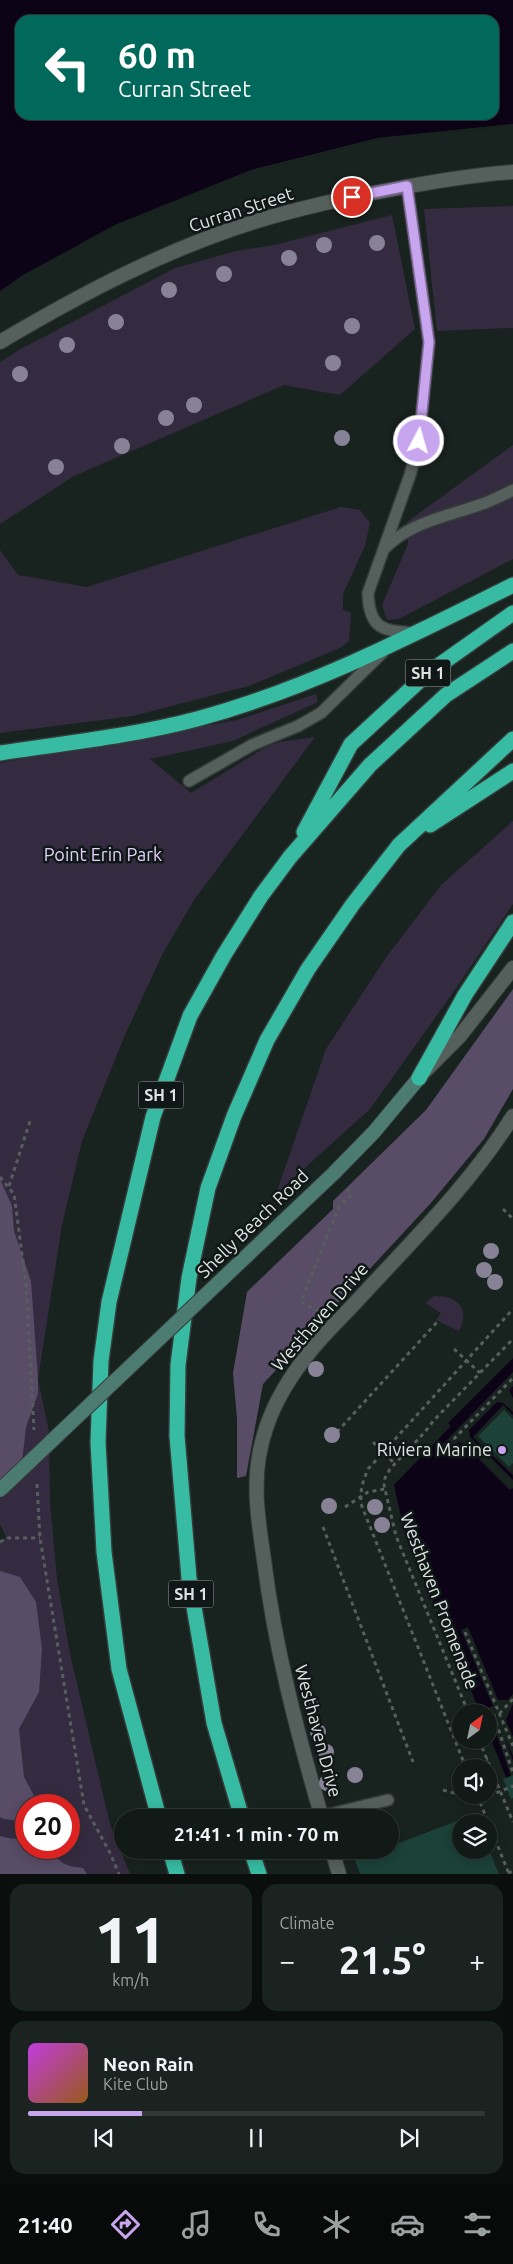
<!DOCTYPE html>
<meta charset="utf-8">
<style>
:root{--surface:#121a17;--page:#1b2320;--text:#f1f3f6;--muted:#9ca1a1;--line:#313836;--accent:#c8a5ef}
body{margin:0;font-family:Ubuntu,sans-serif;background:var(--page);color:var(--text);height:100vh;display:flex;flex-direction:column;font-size:19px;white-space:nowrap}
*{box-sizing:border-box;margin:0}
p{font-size:16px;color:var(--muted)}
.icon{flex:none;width:28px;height:28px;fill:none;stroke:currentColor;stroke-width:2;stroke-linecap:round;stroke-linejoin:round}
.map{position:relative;height:1874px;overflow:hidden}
.panel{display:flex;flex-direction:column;gap:10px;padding:10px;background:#0a0e0d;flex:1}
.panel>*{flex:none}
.guide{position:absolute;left:15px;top:15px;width:484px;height:105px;border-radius:15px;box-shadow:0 2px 12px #0003,0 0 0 1px var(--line);background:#00695c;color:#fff;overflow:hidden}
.needle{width:32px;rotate:33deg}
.controls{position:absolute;left:452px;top:1704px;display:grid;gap:10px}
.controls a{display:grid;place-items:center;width:45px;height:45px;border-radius:50%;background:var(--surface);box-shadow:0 2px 12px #0003,0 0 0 1px var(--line);font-size:25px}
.speed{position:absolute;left:15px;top:1794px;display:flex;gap:10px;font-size:25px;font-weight:700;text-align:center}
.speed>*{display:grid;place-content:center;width:65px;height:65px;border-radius:50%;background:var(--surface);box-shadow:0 2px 12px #0003,0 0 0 1px var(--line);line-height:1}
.speed .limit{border:8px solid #d22;background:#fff;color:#111}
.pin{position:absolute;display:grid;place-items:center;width:42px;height:42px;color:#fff;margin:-21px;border:2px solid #fff;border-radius:50%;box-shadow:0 1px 5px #0007}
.me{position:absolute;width:55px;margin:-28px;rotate:6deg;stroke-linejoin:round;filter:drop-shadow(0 0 4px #0008)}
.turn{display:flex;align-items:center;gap:18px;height:105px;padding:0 20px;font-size:22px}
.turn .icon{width:65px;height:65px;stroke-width:2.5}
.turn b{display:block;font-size:35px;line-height:42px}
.big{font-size:38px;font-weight:700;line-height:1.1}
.panel .widget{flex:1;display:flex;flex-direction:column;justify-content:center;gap:8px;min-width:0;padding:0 18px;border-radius:15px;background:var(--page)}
.panel .dial{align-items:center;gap:0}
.dial b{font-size:65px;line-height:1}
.song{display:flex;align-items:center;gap:15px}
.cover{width:60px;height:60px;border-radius:8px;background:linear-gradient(135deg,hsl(290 70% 55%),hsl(30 70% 35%))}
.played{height:5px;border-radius:2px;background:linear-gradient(90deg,var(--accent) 25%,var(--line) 25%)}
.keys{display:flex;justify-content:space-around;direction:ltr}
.heat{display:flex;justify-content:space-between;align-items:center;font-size:28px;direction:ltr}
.panel .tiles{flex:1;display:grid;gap:10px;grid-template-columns:1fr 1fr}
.widget:last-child{grid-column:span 2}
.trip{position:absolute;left:114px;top:1809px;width:285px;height:50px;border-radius:25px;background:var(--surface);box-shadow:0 2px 12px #0003,0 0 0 1px var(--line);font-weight:700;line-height:50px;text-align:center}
.dock{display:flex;height:80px;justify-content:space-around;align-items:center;background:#070a09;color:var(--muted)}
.dock .icon{width:35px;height:35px}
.dock .active{color:var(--accent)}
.dock b{font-size:22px;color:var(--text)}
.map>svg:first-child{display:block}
.green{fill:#352b41;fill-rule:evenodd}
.forest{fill:#584c66}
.water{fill:#0c0316;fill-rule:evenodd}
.pier{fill:#18221f}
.building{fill:#1b4138}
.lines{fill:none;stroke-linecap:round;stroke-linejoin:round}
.service-casing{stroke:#343b39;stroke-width:14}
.minor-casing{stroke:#343b39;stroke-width:16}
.secondary-casing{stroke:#343b39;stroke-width:16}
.motorway-casing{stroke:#343b39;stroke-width:18}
.path{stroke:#575f5d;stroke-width:3;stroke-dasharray:4 4;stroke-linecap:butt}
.service{stroke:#55605d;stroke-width:11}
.minor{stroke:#55605d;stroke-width:14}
.secondary{stroke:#4c7b72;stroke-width:14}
.motorway{stroke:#37bba2;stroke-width:15}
.secondary-bridge-casing{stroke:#343b39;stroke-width:16;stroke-linecap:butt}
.secondary-bridge{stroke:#4c7b72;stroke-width:14}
.tree{fill:#888297}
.route-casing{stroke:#826b9b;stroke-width:12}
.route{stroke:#c8a5ef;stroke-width:9}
.poi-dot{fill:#c8a5ef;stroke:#0f1816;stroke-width:2}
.labels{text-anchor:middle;stroke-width:5;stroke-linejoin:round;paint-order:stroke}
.shield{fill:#0f1816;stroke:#a0a7a5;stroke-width:1}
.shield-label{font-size:16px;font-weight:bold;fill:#dee4e2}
.street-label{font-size:18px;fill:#dee4e2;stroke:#0f1816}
.park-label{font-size:18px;fill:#e3d0fa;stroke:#0f1816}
.poi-label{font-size:18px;fill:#dee4e2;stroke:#0f1816;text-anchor:end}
</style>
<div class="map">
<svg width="513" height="1874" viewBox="0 0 513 1874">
<rect width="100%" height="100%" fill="#18221f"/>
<g class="green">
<path d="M513,206V328L437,331L424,209Z"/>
<path d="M392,215L415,329L340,395L284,385L74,476L0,524V362L19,350L175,268L236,251L274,245Z"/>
<path d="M513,445V559L399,619L387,620L382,605L408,544L407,522Z"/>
<path d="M341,507L360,510L370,523L365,546L343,594V610L351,613L349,641L342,647L249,686L133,716L0,733V550L18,575L87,587Z"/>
<path d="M316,694L318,702L233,741L150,759L191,793L266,747L280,742L315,737L194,900L163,953L125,1035L82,1141L62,1225L38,1379L49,1432L50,1503L57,1579L70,1654L110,1824L130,1874H11L0,1868V1541L6,1537L0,1524V763L237,720ZM26,1805H69V1848H26Z"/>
<path d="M513,821V904L452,994L370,1109L276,1194L326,1049L385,959L441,885Z"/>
<path d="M434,1296C457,1295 471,1309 459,1331L436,1320L441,1313L425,1303Z"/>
</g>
<g class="forest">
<path d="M513,989V1089L484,1139L430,1204L263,1384L246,1476L237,1478V1419L233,1373L247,1292L333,1209V1201L426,1110Z"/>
<path d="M0,1179L12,1206L14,1231L31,1281L38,1379V1394L26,1427L22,1462L0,1484Z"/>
<path d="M0,1571L20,1577L36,1602L42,1649L39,1692L19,1729L24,1777L39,1805H26V1822L4,1819L0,1817Z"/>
<path d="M0,1836L13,1839L26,1837V1848H50C60,1863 64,1866 83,1868L87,1874H0Z"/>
</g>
<g class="water">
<path d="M0,0H513V124L378,138L251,170L115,225L23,275L0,291ZM20,20H494V115H20Z"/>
<path d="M513,1358V1795L489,1734V1712H480L453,1647L459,1645L443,1606L436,1608L406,1538L394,1485L451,1426L448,1423Z"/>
</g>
<g class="pier">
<path d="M513,124V126L378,140L252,173L116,227L84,244L83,242L115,225L251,170L378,138Z"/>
<path d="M513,1372V1386L509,1391L513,1398V1412L503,1403L497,1402L469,1430L470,1437L513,1480V1488L510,1490L464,1444L458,1442L447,1453L441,1446Z"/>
<path d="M503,1405L513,1415V1475L473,1437Z"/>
<path d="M468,1627L498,1700H507L513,1694V1704L506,1720L513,1737V1756L505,1738L513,1761V1775L511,1776L487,1708L493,1706L461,1630Z"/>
</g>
<g class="building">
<path d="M504,1410L513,1419V1463L509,1467L478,1436Z"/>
<path d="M513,1775V1798L511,1799L503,1779Z"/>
<path d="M475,1814L479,1822H461V1850H489L499,1874H360L351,1850H384L385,1854L396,1850L394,1845Z"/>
</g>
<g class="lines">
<defs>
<g id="service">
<path d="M407,186L429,342L419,441L410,475L368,593C369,629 383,631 415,633"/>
<path d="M384,549C411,521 450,516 485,503C494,499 504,495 513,490"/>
<path d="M189,781L252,745L298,726L321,713L383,652"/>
<path d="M322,1816L388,1800"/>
</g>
<g id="minor">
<path d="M0,342C81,294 166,249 257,221C300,208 345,198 389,190C430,182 471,175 513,172"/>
<path d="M426,1070L460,1036L513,968"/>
<path d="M322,1818C297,1732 275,1648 264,1560C259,1525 253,1491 259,1456C266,1416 284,1384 309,1353C323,1335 340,1319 355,1303C410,1243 470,1185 513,1116"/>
<path d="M332,1850L339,1874"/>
</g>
<path id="secondary" d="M334,1173L374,1132L419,1078"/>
<g id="motorway">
<path d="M0,753C66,743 133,736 197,719C308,689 411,636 513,585"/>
<path d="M430,825L513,771"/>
<path d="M304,832L351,744L428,673L513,613"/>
<path d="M419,1078L465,995L513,922"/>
<path d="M159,1818L119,1669L104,1552L98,1442L101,1361L109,1302L153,1117L190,1016L224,955L261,896L290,857L370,765L446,695L513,651"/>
<path d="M242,1818L214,1723L189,1578L177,1436L178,1365L189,1278L208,1188L234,1116L267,1040L308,969L353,904L399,845L513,739"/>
<path d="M170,1850L177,1874"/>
<path d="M251,1850L259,1874"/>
</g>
</defs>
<use href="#service" class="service-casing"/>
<use href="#minor" class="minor-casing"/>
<use href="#secondary" class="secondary-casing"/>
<use href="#motorway" class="motorway-casing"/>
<g class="path">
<path d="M0,1177L14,1194L26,1284L34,1430"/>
<path d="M9,1186L31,1118"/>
<path d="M503,1209L513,1219"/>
<path d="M319,1311L301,1302L339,1206L352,1195L347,1189"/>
<path d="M454,1349L480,1373"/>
<path d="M337,1432L438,1321"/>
<path d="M373,1442L395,1464"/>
<path d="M448,1445L513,1378"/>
<path d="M37,1484L40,1538L84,1805L110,1853L119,1874"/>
<path d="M345,1507L368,1492L385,1489"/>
<path d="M323,1527L413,1762"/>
<path d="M0,1542L8,1538H40"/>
<path d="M465,1632L513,1746"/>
<path d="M513,1699L500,1713L494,1716L513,1773"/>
<path d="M468,1712L396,1536L384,1485L385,1478L390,1469L424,1433L435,1419L513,1339"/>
<path d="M479,1740L513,1822"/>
<path d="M466,1768L361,1504C360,1490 363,1481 368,1469L513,1309"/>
<path d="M477,1768L475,1765L488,1759"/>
<path d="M443,1790L461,1795"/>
<path d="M462,1795L479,1800L489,1795"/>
<path d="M477,1795L488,1822"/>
<path d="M489,1796L513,1786"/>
<path d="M489,1824L509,1874"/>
<path d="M508,1873L513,1871"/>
</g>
<use href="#service" class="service"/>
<use href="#minor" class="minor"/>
<use href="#secondary" class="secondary"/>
<use href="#motorway" class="motorway"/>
<defs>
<path id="secondary-bridge" d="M0,1490L334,1173"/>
</defs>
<use href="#secondary-bridge" class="secondary-bridge-casing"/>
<use href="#secondary-bridge" class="secondary-bridge"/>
</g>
<g class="tree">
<circle cx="377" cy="243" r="8"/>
<circle cx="324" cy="245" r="8"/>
<circle cx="289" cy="258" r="8"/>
<circle cx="224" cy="274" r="8"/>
<circle cx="169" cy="290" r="8"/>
<circle cx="116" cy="322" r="8"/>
<circle cx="352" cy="326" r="8"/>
<circle cx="67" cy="345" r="8"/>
<circle cx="333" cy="363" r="8"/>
<circle cx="20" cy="374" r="8"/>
<circle cx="194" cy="405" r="8"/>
<circle cx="166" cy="418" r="8"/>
<circle cx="342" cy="438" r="8"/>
<circle cx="122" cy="446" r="8"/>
<circle cx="56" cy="467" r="8"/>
<circle cx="491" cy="1251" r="8"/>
<circle cx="484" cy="1270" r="8"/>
<circle cx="495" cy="1282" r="8"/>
<circle cx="316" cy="1369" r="8"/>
<circle cx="332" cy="1435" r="8"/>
<circle cx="329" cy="1506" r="8"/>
<circle cx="375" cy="1507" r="8"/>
<circle cx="382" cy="1525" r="8"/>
<circle cx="311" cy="1706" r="8"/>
<circle cx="318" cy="1732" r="8"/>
<circle cx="326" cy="1752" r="8"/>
<circle cx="355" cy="1775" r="8"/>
<circle cx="327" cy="1783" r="8"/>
</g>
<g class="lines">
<defs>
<path id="route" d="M352,197L407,186L429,342L419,441"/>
</defs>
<use href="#route" class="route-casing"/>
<use href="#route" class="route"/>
</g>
<circle class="poi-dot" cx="502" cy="1450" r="5"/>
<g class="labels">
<g class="shield">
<rect x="405.5" y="659.5" width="45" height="27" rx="4"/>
<rect x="138.5" y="1081.5" width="45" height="27" rx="4"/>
<rect x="168.5" y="1580.5" width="45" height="27" rx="4"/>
</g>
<g class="shield-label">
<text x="428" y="679">SH 1</text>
<text x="161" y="1101">SH 1</text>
<text x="191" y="1600">SH 1</text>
</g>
<g class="street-label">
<text transform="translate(241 210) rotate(-18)" y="6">Curran Street</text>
<text transform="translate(253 1224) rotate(-44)" y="6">Shelly Beach Road</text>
<text transform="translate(320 1317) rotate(-49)" y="6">Westhaven Drive</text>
<text transform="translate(439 1601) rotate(69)" y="6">Westhaven Promenade</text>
<text transform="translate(318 1731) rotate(75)" y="6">Westhaven Drive</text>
</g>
<g class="park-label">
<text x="103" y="861">Point Erin Park</text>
</g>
<g class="poi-label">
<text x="492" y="1456">Riviera Marine</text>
</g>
</g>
</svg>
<div class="controls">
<a><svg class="needle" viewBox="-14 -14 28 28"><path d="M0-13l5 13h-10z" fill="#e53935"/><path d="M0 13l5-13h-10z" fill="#9ca1a1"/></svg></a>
<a><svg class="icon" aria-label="sound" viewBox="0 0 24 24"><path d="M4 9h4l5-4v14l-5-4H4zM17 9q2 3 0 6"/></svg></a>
<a><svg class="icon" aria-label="layers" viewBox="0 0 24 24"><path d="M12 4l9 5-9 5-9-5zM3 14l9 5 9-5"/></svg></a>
</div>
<div class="speed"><div class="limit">20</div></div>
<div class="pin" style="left:352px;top:197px;background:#d93025"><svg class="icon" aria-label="arrive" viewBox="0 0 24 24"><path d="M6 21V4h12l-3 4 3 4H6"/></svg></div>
<svg class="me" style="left:419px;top:441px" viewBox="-20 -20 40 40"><circle r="17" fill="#c8a5ef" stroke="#fff" stroke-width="3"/><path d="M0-11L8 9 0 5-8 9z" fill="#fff"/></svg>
<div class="trip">21:41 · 1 min · 70 m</div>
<div class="guide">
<div class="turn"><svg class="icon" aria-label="left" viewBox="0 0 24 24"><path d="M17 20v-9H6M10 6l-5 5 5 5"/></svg><div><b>60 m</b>Curran Street</div></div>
</div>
</div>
<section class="panel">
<div class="tiles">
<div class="widget dial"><b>11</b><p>km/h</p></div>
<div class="widget"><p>Climate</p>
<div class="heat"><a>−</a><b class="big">21.5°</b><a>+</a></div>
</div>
<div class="widget">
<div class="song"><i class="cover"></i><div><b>Neon Rain</b><p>Kite Club</p></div></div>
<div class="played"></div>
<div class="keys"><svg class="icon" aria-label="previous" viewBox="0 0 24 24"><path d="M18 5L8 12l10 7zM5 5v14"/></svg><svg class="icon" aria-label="pause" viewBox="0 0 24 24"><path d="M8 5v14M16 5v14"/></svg><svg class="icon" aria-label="next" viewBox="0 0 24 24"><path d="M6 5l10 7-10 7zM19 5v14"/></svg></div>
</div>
</div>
</section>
<nav class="dock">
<b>21:40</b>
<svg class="icon active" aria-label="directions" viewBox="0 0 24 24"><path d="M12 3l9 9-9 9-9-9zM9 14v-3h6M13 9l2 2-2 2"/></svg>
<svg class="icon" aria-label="music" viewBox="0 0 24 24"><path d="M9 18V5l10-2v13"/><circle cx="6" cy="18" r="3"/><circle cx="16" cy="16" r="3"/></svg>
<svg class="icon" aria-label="phone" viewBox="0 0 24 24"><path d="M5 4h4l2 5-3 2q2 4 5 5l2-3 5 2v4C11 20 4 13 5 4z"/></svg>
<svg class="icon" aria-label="climate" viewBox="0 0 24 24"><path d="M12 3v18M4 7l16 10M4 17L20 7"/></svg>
<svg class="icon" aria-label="car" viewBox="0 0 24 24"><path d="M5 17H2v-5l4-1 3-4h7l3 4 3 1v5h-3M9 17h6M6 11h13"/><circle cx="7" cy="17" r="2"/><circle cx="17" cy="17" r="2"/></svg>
<svg class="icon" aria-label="filters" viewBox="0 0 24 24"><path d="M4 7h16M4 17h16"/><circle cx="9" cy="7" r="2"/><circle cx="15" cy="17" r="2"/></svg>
</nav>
